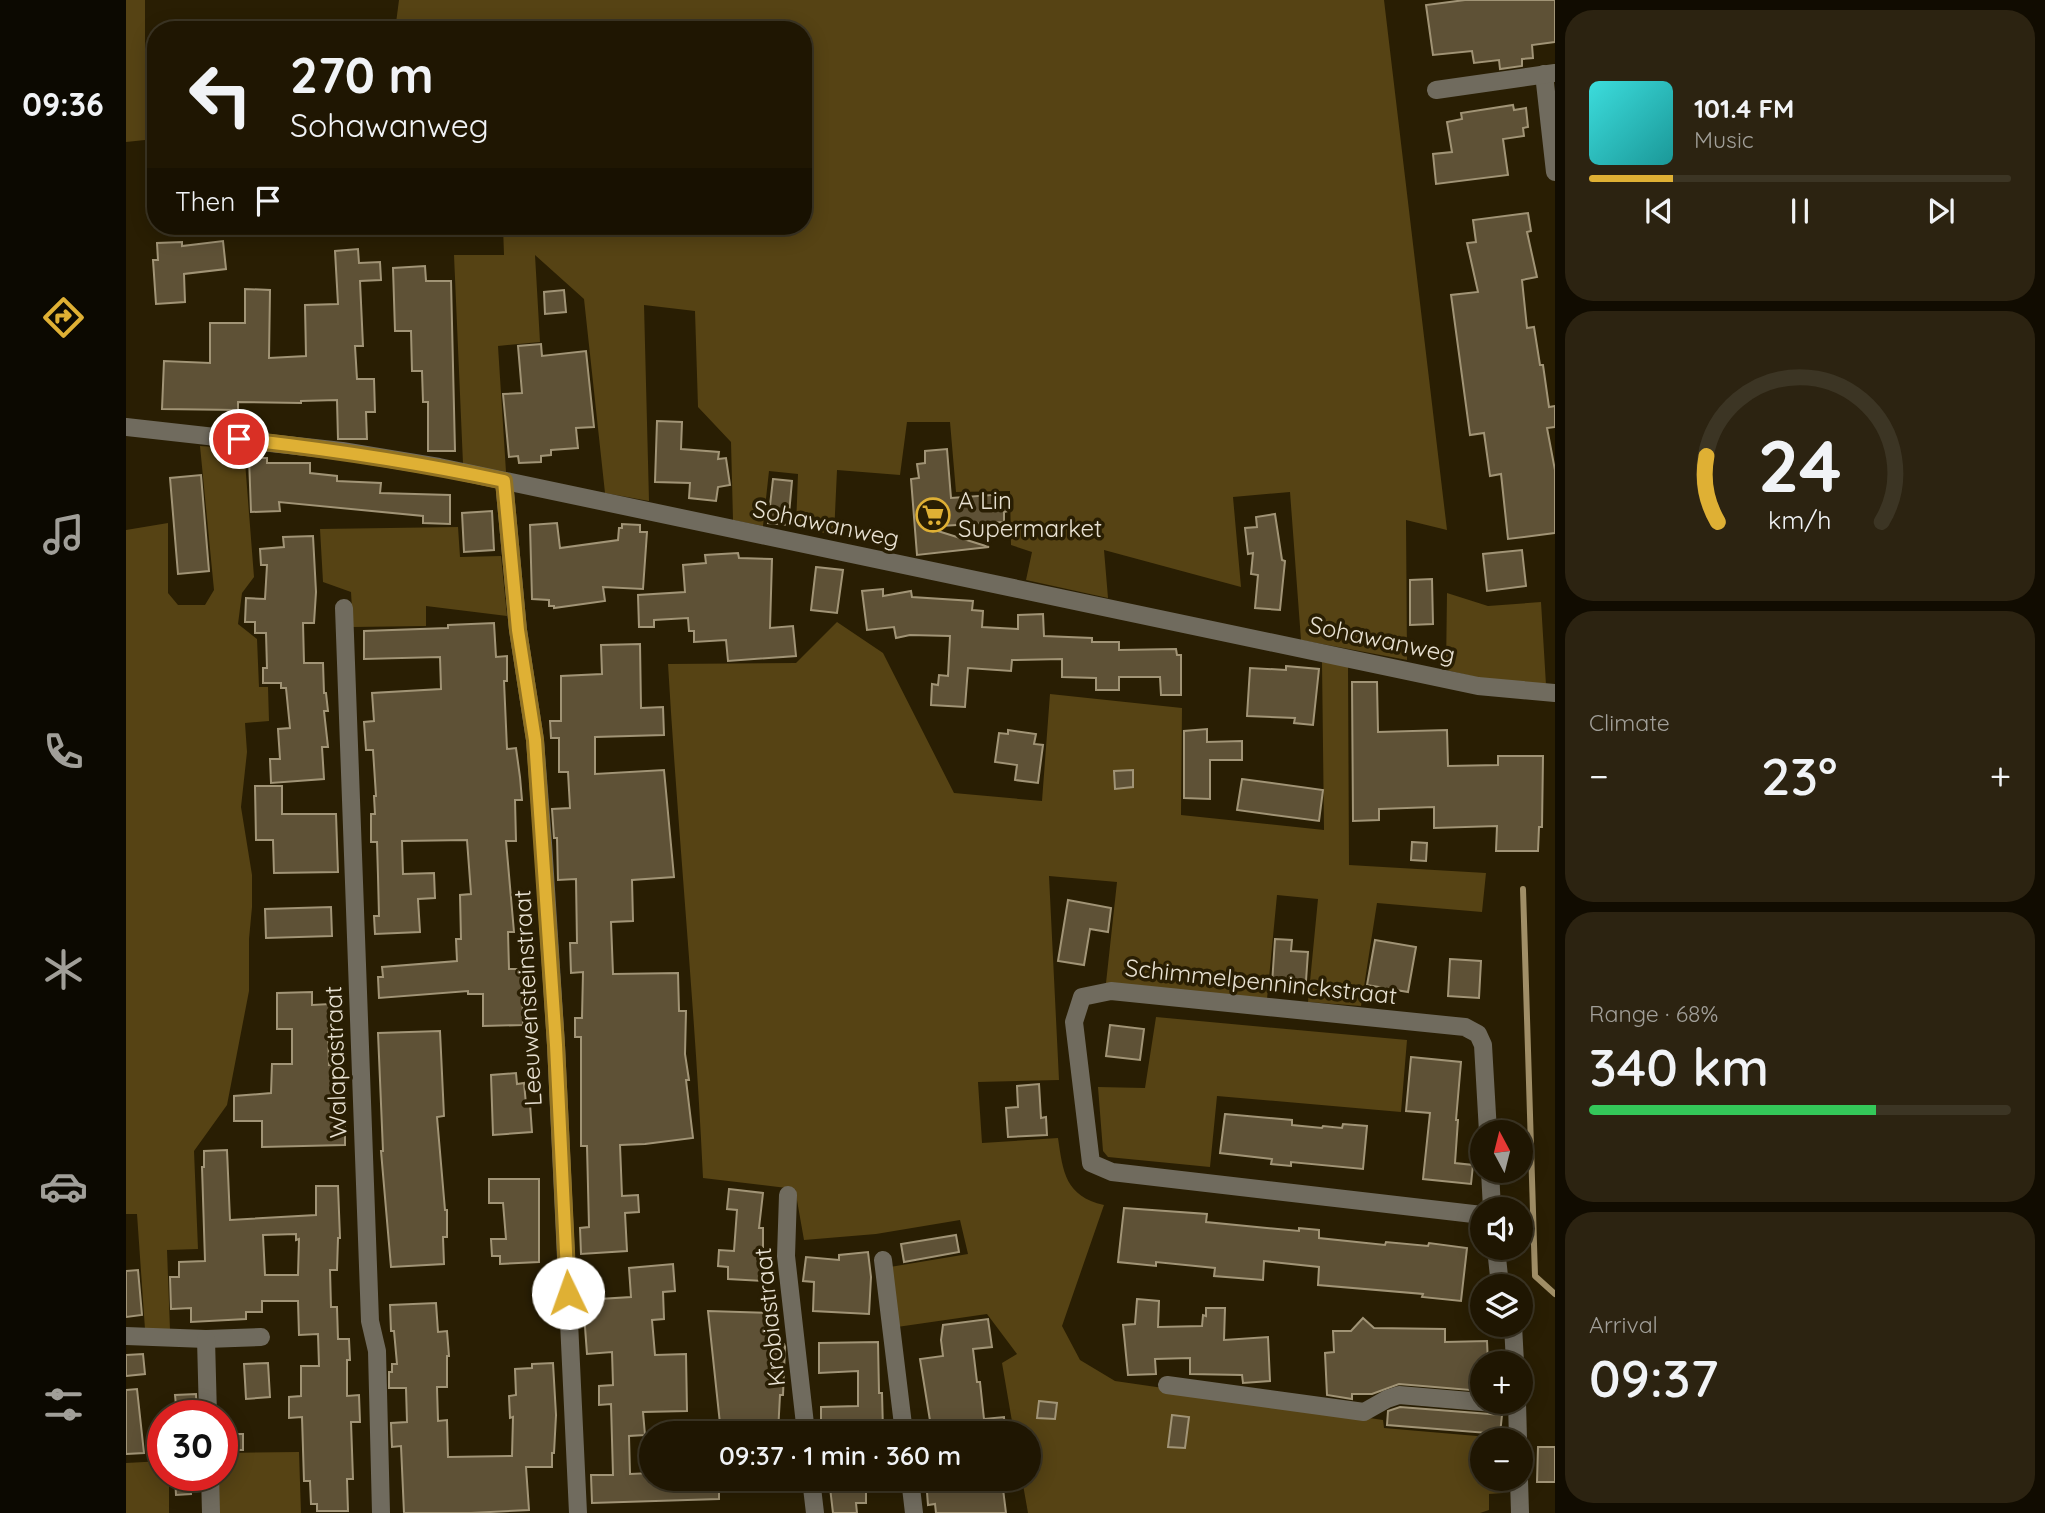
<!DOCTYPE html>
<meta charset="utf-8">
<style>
:root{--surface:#1f1602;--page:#2c2311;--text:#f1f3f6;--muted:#a19f99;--line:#3c3524;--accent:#dfb034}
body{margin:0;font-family:Quicksand,sans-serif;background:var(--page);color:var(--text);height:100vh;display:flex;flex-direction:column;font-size:26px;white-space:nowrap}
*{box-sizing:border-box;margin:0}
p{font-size:23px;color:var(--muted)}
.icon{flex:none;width:38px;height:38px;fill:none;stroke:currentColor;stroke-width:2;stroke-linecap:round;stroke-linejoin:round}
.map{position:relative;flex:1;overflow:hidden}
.sheet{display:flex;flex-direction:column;gap:10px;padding:10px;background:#110c01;width:490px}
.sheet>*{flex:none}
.top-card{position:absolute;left:21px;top:21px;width:665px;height:214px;border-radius:28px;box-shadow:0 4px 18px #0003,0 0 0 2px var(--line);background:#1f1602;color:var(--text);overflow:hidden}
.needle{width:46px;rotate:353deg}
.controls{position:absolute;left:1344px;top:1120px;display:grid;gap:14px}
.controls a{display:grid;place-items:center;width:63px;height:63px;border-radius:50%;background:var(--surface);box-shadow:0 4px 18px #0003,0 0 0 2px var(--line);font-size:35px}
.speed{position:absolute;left:21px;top:1400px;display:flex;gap:14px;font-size:35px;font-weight:700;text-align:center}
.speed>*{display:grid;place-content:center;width:91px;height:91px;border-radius:50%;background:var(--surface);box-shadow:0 4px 18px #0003,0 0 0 2px var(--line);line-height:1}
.speed .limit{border:10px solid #d22;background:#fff;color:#111}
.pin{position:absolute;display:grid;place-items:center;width:60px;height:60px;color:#fff;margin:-30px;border:4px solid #fff;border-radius:50%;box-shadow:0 2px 7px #0007}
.me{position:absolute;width:77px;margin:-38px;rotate:357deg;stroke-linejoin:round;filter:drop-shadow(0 0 5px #0008)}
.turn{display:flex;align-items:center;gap:24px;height:147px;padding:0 28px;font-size:32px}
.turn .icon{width:91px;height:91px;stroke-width:2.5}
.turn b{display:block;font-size:49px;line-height:60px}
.then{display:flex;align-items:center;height:66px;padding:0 28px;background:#0003;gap:14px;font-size:26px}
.big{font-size:52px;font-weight:600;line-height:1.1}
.sheet .card{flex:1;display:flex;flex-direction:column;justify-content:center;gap:10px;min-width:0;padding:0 24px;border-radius:28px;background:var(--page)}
.sheet .dial{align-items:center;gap:0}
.dial svg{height:182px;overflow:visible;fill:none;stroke:var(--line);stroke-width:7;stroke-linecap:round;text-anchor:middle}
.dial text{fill:var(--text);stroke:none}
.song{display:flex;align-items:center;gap:21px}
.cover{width:84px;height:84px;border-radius:10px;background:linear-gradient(135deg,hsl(180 70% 55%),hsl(180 70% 35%))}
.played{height:7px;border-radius:4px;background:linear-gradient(90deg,var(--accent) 20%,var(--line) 20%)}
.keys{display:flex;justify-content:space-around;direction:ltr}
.heat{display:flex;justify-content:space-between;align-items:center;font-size:38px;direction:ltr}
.charge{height:10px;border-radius:5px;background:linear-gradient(90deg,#34c759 68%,var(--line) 0)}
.trip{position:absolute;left:513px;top:1421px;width:402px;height:70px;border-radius:35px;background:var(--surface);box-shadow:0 4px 18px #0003,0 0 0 2px var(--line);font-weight:600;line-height:70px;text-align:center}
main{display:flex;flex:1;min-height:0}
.tabs{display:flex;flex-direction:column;width:126px;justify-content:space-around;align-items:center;background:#0c0901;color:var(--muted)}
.tabs .icon{width:49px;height:49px}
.tabs .selected{color:var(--accent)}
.tabs b{font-size:32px;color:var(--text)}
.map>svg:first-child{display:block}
.green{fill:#564314}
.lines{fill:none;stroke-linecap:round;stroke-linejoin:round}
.stream{stroke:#a08e66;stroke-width:6}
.building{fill:#5e5136;stroke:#a19476;stroke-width:2;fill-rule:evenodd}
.minor{stroke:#706b5e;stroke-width:18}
.route-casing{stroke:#917222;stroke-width:18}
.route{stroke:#dfb034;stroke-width:12}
.labels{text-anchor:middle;stroke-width:7;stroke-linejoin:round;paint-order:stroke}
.poi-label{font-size:24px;fill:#e8e1d2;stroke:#291e03;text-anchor:start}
.street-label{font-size:24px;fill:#e8e1d2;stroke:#291e03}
</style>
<main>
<nav class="tabs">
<b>09:36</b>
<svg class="icon selected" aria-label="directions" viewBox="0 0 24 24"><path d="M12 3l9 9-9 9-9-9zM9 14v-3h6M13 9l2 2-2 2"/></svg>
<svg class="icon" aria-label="music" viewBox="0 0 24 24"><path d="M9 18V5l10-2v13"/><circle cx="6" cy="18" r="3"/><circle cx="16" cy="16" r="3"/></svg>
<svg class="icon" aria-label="phone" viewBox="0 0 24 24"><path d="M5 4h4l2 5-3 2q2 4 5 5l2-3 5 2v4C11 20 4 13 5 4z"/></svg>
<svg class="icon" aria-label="climate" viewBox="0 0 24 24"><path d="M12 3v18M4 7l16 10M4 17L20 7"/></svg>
<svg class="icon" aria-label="car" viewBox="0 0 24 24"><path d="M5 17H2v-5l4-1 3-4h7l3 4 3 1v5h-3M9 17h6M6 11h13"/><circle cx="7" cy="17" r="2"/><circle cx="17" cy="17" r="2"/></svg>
<svg class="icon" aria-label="filters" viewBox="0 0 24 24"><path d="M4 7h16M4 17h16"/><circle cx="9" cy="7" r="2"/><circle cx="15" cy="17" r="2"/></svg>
</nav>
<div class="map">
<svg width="1429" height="1513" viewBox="0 0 1429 1513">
<rect width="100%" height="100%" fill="#291e03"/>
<g class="green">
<path d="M0,0H19V140L0,142Z"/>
<path d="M273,0H1258L1321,530L1280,520L1281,660L1175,640L1164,492L1107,497L1115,587L978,550L982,598L900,580L906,552L885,545L884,491L830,492L824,422H781L774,475L711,470L708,535L670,527L672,474L643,471L637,526L607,520L605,442L572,407L569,311L518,305L523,501L479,493L458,299L409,255L414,342L372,346L380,472L337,464L328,255H378L377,226H677V30H369L368,19L270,23Z"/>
<path d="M74,446L118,449L128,577L116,593L112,624L131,639L133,687H142L143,721L119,723L121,752L115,807L126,875V907L123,939V991L101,1105L68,1151L72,1249L41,1250L44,1330L19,1329L11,1214H0V530L42,523V593L52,605H79L88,590Z"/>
<path d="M332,527L334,557L375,556L381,616L300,606V626L227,627L225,592L197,582L194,529Z"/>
<path d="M1321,593L1362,606L1415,602L1420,685L1362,680L1320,670Z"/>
<path d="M711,622L757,653L828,793L916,801L924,694L1056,708L1055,815L1198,830L1196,662L1222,666L1223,865L1360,873L1356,912L1251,903L1235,1006L1182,1002L1192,899L1151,895L1141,999L980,983L991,882L923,876L933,1080L852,1082L856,1143L932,1138C937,1172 939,1196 978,1205L936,1326L954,1360L989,1381L1257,1420L1258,1428L1374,1438V1440H1356V1479H1376L1377,1493L1363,1494V1510L1354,1513H902L896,1479H903V1433H888L876,1363L891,1354L861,1314L771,1327L764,1267L842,1254L834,1220L750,1234L678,1240L669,1189L577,1178C569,1006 552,835 542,664L670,663Z"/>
<path d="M1030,1017L1281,1040L1275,1112L1091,1096L1084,1167L982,1157L977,1151L972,1087L1019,1088Z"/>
<path d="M173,1452L175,1513H92L91,1475H96V1453Z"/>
<path d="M37,1461V1475H43V1513H0V1463Z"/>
</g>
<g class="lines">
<path class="stream" d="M1397,889L1409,1276L1429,1294"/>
</g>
<g class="building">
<path d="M1339,0H1429V42L1406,45L1407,58L1396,59V66L1374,69L1373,60L1348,63L1346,51L1307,55L1300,5Z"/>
<path d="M1387,105L1388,110L1400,108L1402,127L1397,128L1398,136L1377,139L1382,175L1310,184L1307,154L1326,152L1321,122L1336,119L1335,113Z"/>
<path d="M1402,213L1405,231L1401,232L1411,277L1396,280L1401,328L1408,327L1414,365H1417L1423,407L1429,406V427L1421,428L1429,470V533L1382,539L1375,474L1364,476L1358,433L1344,435L1325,295L1352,292L1341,243L1350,242L1347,220Z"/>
<path d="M97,241L100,269L58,274L59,302L30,304L27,260H32L31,243L56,242V246Z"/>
<path d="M232,249L233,263L254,262L255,280L234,281L237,346H229L231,379H248L249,412H240L241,439H212L211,400L175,401V403L112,402V410L36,409L38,361L84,363V323H119V289L144,290L143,358L180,356L179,305L212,304L209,251Z"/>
<path d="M299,266L300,281H325L329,451H302V402H297L296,371H286L285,331H269L267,268Z"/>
<path d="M438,290L440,312L419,314L418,292Z"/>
<path d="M415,344L416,356L460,351L468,427L450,428L452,448L425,450V455L415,456V462L393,463L392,456L383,457L377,394L396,393L392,346Z"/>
<path d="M531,421L556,422L555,449L593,452L592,459L600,458L604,485L592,487L590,501L563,498L564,483L529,482Z"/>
<path d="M821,449L825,498L880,494L882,511L878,512V522L799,527L863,547L791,555L785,479L793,478L791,464L799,463V451Z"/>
<path d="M123,458H141V463H184V473L211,476V481L255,483L254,493L324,495V524L297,523V516L153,502L154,511L125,512Z"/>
<path d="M75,475L83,571L52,574L44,478Z"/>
<path d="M647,479L666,481L662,525L642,523Z"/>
<path d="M366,511L368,550L338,552L336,513Z"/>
<path d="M1149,514L1156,560L1159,561L1154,610L1129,608L1132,575L1125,574L1127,553L1122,554L1119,528L1131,527L1130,517Z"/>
<path d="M431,523L434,548L492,540L493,528H496V524L514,525V532H521L517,589L477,587L479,601L428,608V606H423V600L406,599L404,525Z"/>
<path d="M187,536L190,592L188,623H177L178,663H197L198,693H200L202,711H198L202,747H196L198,779L145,783L144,759H154L152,729L164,728L160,688H155V683H137V668H141L140,633H129V622H119L120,598L139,599L141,565H135L134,549L158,547L157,537Z"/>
<path d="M1396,550L1400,586L1361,591L1357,554Z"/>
<path d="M612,553L613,558L646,559L644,628L667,626L670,656L602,661L600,640L568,642V631H563L562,618L528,620V627H513L512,595L559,592L557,565L580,563L579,555Z"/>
<path d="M690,567L717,570L711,613L685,610Z"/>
<path d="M1306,579L1307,624L1284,625V580Z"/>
<path d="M757,589V596L785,591L786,597L847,601L846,610L857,611L856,627L892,629V615L917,614L918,636L966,638V642H993V650L1050,649L1051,655H1055V695H1035L1034,677H993V690H970V678L936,677V659L886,660L885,671L842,668L839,707L805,705L806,684L812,685L813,675L822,676L824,636L784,635L770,638L768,627L741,630L736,591Z"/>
<path d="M368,623L370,657L381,656V681H378L381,749L390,748L394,777L396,800H389L390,841H380L388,932H382L383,969H396L397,1025L357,1026V994H342V991L253,998L252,977H257L256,967L331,961L330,939H335L334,895L345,894L341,840L276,841L277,874L308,873L309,898L292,899L294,932L249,934L248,916H253L252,876L251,842H245V814H249L248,796H250L247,750H240L238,722L248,721L246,693L315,689L314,657L238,659V631L322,628V625Z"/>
<path d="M514,644L515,708L537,707L538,735L469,737V774L538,770L548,877L506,880L507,921L485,922L487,974L552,973L553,1011H560L559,1054L563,1080H560L567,1138L519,1144L494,1145L496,1196L512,1195L513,1212L499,1213L501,1251L455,1254L454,1228L463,1227L461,1146H455V1037H449V1018H456L457,972L445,973L444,943H451L450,879L432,880L431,838H428L426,809L444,808L442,772H433V738H425L424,721H435V676L476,674L475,645Z"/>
<path d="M1160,666L1193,669L1187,725L1168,723L1169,718L1121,716L1124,668L1160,670Z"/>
<path d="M1226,682H1251L1252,732L1321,730L1322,766L1372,765V756H1417L1416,827H1413L1412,851H1370L1371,826L1308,828V807L1253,809V820L1227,821Z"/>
<path d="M1081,729V742L1116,741V760H1084V799L1058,798V731Z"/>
<path d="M882,730L910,734L908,744L917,745L912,783L889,780L891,765L869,762L873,733L882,734Z"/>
<path d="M1007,770V787L989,789L988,771Z"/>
<path d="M1116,779L1197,790L1193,821L1111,810Z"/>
<path d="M129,786H156V814H210L212,872L148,873L147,840H130Z"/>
<path d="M1286,842L1301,843L1300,861L1285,860Z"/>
<path d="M942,900L985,908L982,932L964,929L958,965L932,961Z"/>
<path d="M205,907L206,936L140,938L139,909Z"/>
<path d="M1149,939L1166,940L1165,951L1182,952L1180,981L1162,979V985L1146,984Z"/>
<path d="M1249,940L1290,947L1282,992L1241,985Z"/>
<path d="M1324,959L1355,961L1353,998L1322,996Z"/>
<path d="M186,992V1005L204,1004L205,1028H202L203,1065H206V1094H213L212,1120H219V1145L136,1147V1121H108V1096L145,1093L146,1064H166V1029H151V993Z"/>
<path d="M984,1025L1018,1029L1014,1060L980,1056Z"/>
<path d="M314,1031L318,1116L311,1117L319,1210H321V1237H317L318,1264L265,1267L255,1151H257L252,1033Z"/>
<path d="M1285,1057L1335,1062L1330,1120H1332L1329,1163L1347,1165L1345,1184L1297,1179L1304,1113L1280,1111Z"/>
<path d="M390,1073L391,1084L398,1083L400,1104H404L406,1132L367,1135L365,1075Z"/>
<path d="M913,1084L915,1118L920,1117L921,1135L882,1137L880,1108L892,1107L891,1086Z"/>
<path d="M1099,1114L1166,1120V1125L1196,1128L1197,1126L1216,1128L1217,1124L1241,1126L1237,1169L1165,1162V1166L1145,1164L1146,1159L1094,1153Z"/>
<path d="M101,1150L104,1220L190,1215V1186H212L214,1238H212L211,1270H204L205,1307H211L212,1339H223L224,1360H221V1396L233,1395L234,1422H225L227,1479H221L222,1511H191V1504H185L184,1481H178L176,1417L163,1418V1397L175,1396V1366H193L192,1334L173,1335L172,1301H136V1312H120V1319L65,1322V1308L45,1309L44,1277H53V1262L79,1261L76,1167H78V1151ZM170,1234V1240L173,1239L172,1275H139L137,1235Z"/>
<path d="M363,1179H413V1262L374,1264V1256H366L365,1239H380L377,1203H363Z"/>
<path d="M603,1189L637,1193L633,1228H637V1281L602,1279V1267L592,1266L593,1250L608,1251L611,1210L601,1209Z"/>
<path d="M998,1208L1081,1214L1080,1222L1173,1231V1228L1193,1230V1238L1259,1245L1260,1242L1302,1246L1303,1243L1341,1248L1335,1301L1296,1297L1297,1294L1192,1285L1193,1267L1138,1261L1137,1280L1088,1276L1089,1268L1030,1262V1266L992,1262Z"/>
<path d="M830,1235L833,1252L778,1262L775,1244Z"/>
<path d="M742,1252L745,1277L743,1314L687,1311L688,1282L677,1281L680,1257L713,1260V1255Z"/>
<path d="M547,1264L549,1291L537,1292L538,1319L526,1320L529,1355L560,1354L561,1411L517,1412L519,1435L503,1436L504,1474L525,1473V1479H593V1499L466,1503L465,1475H487L485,1404L473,1405V1386L487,1385L486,1352L461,1354L457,1300L505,1297L503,1268Z"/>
<path d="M12,1270L16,1315L0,1317V1271Z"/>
<path d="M1011,1299L1033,1301L1032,1327L1076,1326L1077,1315L1080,1316V1308H1099L1098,1340L1142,1337L1144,1381L1117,1383L1116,1375L1064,1374V1358L1029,1359L1030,1374L1002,1375L997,1325L1009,1324Z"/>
<path d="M310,1303L312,1332L321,1331L323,1356H321V1387H311L312,1421L321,1420L322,1457L386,1456L387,1417L384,1418L383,1396L390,1395L389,1369L406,1368V1364L427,1363L430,1415L428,1453H426V1467H400L403,1510L345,1513H278L275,1446L266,1447L265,1423L281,1422L280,1388H263V1372H266V1364H271L268,1331H265L264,1305Z"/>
<path d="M582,1311L644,1313L643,1343L658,1344L659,1347L657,1395H654L652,1433H595Z"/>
<path d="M1237,1318L1248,1328L1319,1329V1342L1361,1341L1362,1363H1356V1391L1273,1384L1246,1394H1226V1399L1201,1395L1199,1353L1208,1352L1207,1331H1225Z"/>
<path d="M862,1319L866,1347L847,1349L851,1382H854L858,1419L878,1417L879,1433H806L794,1359L817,1356L815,1340L817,1325Z"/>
<path d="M752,1342L753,1393H756L757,1431L695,1433V1407L732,1406V1371L693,1373V1343Z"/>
<path d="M17,1354L19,1374L0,1376V1355Z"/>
<path d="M142,1363L144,1397L120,1399L118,1364Z"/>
<path d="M11,1389L18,1453L0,1454V1390Z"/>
<path d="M70,1394L71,1416H51L49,1395Z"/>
<path d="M913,1401L931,1403L929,1419L911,1418Z"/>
<path d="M1274,1407L1376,1415L1374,1434L1261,1425L1262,1411Z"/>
<path d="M1046,1415L1063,1417L1059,1448L1042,1447Z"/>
<rect x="96" y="1434" width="21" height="16"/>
<path d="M1412,1447H1429V1482H1411Z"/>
<path d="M49,1475H64L65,1494L50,1495Z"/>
<path d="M703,1479H740V1503H730L731,1513H707Z"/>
<path d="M800,1479H857L858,1491L877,1489L880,1513H810L809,1504L802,1505Z"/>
</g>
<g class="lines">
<g class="minor">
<path d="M1418,74L1429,172"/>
<path d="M1310,90L1429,73"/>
<path d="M0,427L216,451L313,467L1352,686L1429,693"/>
<path d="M378,481L392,630L409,740L417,843L430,1045L452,1513"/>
<path d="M218,608L244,1321L251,1351L255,1513"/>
<path d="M1364,1171L1366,1209"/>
<path d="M662,1195L660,1256L680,1433"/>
<path d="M1356,1215L986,1172L965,1163L948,1022L956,997L985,991L1339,1027L1352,1034L1357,1045L1362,1132"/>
<path d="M1370,1248L1374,1286"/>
<path d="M757,1260L778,1433"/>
<path d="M1387,1325L1389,1363"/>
<path d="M0,1336L80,1339L135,1337"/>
<path d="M80,1339L82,1416"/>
<path d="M1041,1385L1238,1412L1261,1399L1273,1395L1391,1405"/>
<path d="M1391,1402L1392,1440"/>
<path d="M84,1475L85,1513"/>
<path d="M685,1479L689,1513"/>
<path d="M784,1479L788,1513"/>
<path d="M1393,1479L1394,1513"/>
</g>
</g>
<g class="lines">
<defs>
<path id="route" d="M113,439C202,449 290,462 378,481L392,630L409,740L430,1045L442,1293"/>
</defs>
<use href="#route" class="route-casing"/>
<use href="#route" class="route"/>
</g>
<defs>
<symbol id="supermarket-ring" viewBox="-11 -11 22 22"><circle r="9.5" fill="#291e03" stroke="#dfb034" stroke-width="1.5"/><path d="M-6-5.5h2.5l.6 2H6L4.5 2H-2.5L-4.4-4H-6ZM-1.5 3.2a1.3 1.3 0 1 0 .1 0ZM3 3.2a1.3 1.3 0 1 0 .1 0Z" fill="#dfb034"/></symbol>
</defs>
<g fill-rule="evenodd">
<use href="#supermarket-ring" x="788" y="496" width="38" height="38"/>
</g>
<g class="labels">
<g class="poi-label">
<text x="832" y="509">A Lin<tspan x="832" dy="28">Supermarket</tspan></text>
</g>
<g class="street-label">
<text transform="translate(700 524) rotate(12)" y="8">Sohawanweg</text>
<text transform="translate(1256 640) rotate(12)" y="8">Sohawanweg</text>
<text transform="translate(1135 982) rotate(6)" y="8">Schimmelpenninckstraat</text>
<text transform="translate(402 998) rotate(-93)" y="8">Leeuwensteinstraat</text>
<text transform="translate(210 1062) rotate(-92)" y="8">Walapastraat</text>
<text transform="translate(644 1317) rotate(-96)" y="8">Krobiastraat</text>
</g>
</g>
</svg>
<div class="controls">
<a><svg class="needle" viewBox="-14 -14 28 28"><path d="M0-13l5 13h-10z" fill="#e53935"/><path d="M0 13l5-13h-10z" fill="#a19f99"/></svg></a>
<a><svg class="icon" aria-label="sound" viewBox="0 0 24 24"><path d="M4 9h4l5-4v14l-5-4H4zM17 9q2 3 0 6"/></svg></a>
<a><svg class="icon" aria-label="layers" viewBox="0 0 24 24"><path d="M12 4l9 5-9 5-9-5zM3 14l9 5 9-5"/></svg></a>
<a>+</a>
<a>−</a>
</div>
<div class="speed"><div class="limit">30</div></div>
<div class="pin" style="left:113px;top:439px;background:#d93025"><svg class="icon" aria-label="arrive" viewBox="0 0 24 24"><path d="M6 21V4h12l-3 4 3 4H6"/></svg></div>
<svg class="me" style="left:442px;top:1293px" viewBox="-20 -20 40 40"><circle r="19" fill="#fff"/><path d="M0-13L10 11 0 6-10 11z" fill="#dfb034"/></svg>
<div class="trip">09:37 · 1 min · 360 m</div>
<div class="top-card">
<div class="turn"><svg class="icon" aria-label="left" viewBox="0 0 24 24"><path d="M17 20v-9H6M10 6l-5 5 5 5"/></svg><div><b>270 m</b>Sohawanweg</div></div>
<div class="then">Then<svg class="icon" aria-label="arrive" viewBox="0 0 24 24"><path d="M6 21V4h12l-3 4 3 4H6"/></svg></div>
</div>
</div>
<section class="sheet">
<div class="card">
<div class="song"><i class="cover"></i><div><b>101.4 FM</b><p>Music</p></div></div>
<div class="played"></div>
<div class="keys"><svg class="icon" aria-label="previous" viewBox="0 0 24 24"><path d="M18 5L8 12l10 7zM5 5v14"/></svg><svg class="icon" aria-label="pause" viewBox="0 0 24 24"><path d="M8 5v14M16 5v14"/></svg><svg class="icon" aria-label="next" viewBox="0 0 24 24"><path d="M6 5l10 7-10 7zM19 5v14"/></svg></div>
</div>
<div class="card dial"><svg viewBox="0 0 100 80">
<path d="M14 69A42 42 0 1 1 86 69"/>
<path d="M14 69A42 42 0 0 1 9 40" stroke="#dfb034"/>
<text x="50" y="56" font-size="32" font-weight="700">24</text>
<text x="50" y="72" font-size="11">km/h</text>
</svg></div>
<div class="card"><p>Climate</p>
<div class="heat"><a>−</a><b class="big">23°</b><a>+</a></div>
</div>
<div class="card"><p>Range · 68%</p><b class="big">340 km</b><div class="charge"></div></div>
<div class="card"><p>Arrival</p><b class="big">09:37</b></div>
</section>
</main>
